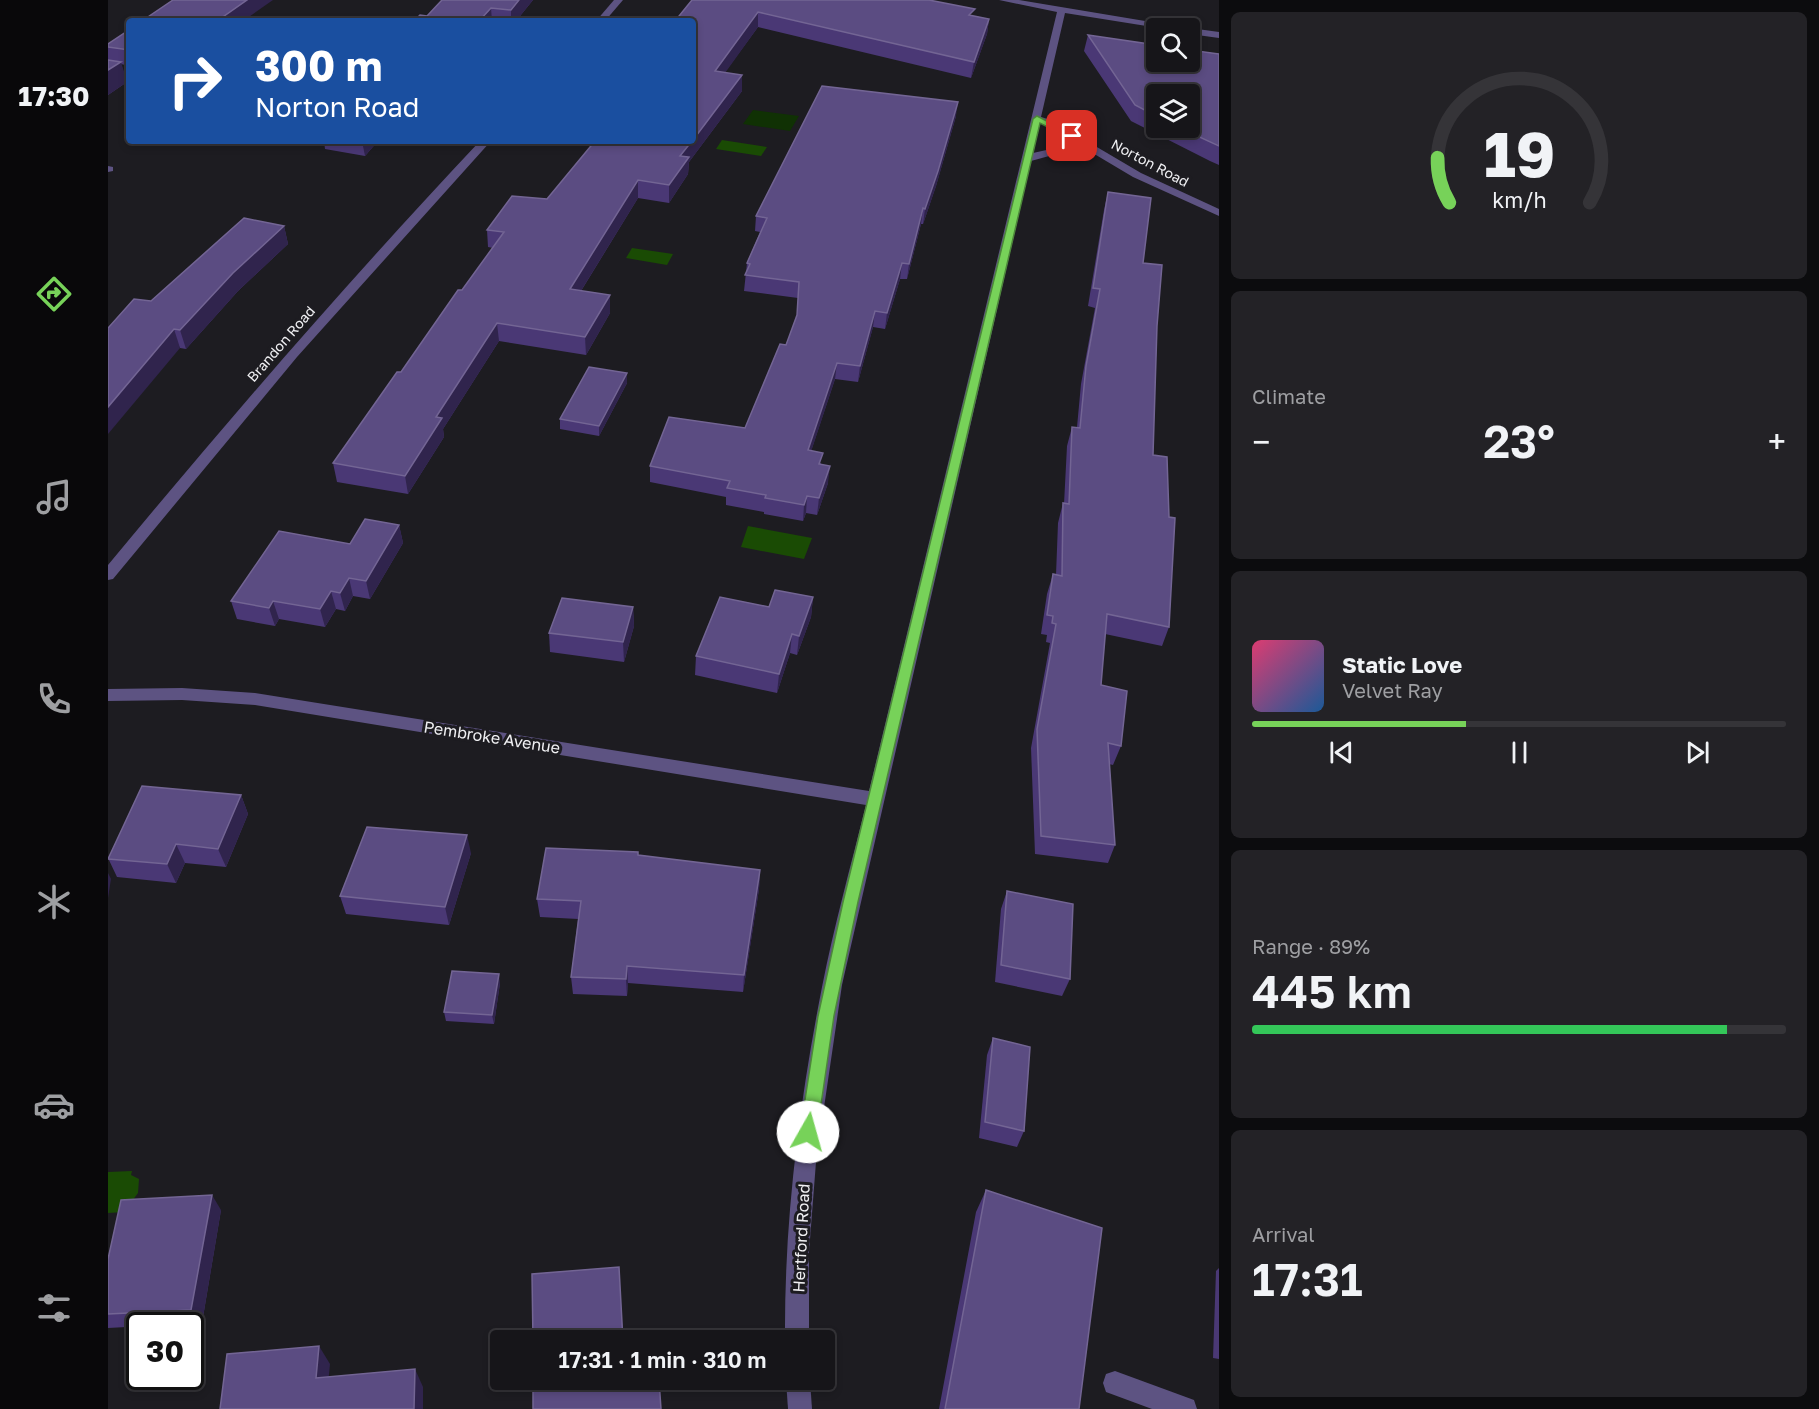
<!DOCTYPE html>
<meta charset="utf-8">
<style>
:root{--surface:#161519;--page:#232226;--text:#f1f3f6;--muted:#9e9fa2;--line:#353438;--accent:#77d259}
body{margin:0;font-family:"Golos Text",sans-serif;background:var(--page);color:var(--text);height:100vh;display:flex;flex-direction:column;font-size:22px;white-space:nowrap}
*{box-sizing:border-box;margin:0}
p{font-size:20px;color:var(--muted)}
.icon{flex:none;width:33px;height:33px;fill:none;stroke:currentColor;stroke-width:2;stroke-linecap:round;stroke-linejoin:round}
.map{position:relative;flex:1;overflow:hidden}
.details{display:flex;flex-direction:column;gap:12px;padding:12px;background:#0c0c0e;width:600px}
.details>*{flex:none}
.guide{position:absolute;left:18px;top:18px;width:570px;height:126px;border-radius:6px;box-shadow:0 3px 9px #0003,0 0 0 2px var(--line);background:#1a4fa0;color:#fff;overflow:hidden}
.fabs{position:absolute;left:1038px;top:18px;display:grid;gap:12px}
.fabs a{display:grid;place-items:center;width:54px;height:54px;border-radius:6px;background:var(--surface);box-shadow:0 3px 9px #0003,0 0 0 2px var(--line);font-size:30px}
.speed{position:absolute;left:18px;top:1312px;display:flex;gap:12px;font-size:30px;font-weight:700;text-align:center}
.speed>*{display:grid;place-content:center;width:78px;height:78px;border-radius:50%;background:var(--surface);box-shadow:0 3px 9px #0003,0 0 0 2px var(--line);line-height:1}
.speed .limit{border:3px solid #111;border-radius:9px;background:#fff;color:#111}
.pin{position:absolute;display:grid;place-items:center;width:51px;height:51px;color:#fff;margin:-26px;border-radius:12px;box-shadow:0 3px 9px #0006}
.me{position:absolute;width:66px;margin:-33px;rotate:7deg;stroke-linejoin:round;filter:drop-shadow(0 0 4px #0008)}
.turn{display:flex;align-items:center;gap:21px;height:126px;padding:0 30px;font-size:27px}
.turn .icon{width:78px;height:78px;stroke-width:2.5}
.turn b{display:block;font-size:42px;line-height:51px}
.big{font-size:45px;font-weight:600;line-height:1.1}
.details .widget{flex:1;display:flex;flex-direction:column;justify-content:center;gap:9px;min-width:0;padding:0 21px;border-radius:9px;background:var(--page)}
.details .dial{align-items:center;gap:0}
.dial svg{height:156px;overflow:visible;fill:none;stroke:var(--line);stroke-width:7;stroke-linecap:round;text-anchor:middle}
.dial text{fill:var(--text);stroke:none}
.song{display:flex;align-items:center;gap:18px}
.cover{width:72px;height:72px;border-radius:9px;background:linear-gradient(135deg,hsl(340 70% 55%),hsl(210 70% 35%))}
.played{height:6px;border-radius:3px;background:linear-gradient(90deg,var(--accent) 40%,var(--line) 40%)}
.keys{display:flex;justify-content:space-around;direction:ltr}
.heat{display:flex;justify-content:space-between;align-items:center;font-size:33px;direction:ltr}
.charge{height:9px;border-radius:4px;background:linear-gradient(90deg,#34c759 89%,var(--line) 0)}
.trip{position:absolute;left:382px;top:1330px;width:345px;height:60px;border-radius:6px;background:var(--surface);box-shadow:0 3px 9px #0003,0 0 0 2px var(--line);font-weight:600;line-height:60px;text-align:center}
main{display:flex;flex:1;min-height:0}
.tabs{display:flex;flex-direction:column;width:108px;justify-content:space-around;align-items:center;background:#09080a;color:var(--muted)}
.tabs .icon{width:42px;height:42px}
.tabs .selected{color:var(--accent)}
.tabs b{font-size:27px;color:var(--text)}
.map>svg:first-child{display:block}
.green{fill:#103104}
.water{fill:#1a4b04}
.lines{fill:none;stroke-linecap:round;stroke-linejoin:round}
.service{fill:#5d5382;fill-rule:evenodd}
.minor{fill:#5d5382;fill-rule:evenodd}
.wall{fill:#4a3875;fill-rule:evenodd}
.shaded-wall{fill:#30244d}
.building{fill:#5b4c82;stroke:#736594;stroke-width:1.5}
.route{fill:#77d259;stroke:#4d883a;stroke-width:1.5}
.labels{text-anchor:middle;stroke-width:6;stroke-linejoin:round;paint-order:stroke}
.far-street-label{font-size:14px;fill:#f0f0f3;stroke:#1d1c21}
.street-label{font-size:16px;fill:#f0f0f3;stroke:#1d1c21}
</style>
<main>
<nav class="tabs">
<b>17:30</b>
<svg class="icon selected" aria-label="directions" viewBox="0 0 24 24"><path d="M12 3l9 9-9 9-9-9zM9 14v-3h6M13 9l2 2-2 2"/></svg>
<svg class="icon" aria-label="music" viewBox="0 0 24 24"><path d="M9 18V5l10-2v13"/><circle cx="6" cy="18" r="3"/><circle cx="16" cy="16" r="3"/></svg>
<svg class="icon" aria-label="phone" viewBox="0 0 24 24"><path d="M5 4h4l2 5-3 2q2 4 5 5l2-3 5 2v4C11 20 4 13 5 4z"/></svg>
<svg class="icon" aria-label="climate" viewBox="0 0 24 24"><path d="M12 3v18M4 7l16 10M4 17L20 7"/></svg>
<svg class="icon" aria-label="car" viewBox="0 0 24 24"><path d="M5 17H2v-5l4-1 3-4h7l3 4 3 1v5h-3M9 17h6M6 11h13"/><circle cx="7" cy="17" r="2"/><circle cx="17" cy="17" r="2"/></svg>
<svg class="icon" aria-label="filters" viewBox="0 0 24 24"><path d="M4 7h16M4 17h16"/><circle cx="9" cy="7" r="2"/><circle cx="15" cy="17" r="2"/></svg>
</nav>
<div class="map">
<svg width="1111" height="1409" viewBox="0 0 1111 1409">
<rect width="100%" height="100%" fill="#1d1c21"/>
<path class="green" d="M645,110L691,116L682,131L635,124Z"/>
<g class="water">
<path d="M614,140L659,147L653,156L608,149Z"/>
<path d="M524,248L565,254L559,265L518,258Z"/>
<path d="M640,526L704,538L696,559L633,547Z"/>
<path d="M24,1171L23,1175L31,1179L30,1193L16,1212L0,1213V1172Z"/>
</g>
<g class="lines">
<g class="service">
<path d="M0,166L5,167V171L0,172Z"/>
<path d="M1007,1371L1086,1400L1089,1409H1044L998,1392L995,1383L998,1374Z"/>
</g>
<g class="minor">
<path d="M506,0H515L497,21H488Z"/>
<path d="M891,0H911L1067,26L1068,28H1051L957,13L933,117L943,120L1033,173L1111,209V216L1025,177L988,155L952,153L923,161L734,985L708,1162L701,1252V1341H677C676,1222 691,1104 714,987C726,926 743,865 758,805L147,705L74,700L0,701V689L74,688L147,693L761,791L949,12ZM932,123L935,124L977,148L952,147L925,153Z"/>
<path d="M1082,28L1111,32V38L1082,34Z"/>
<path d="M372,141H383L189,357L5,579L0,580V565C120,420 243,278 372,141Z"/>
<path d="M678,1380H702L704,1409H680Z"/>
</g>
</g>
<g class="wall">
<path d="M334,0H425L408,21H306L319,16Z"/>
<path d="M584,0L866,16L881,19L879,34L863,78L650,27L617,72L634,91L581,162L580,174L561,203L530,198L473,291L502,313L478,355L391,341L335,429L336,437L300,494L229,482L225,463L293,372L385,248L380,247L379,230L439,199L585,141Z"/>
<path d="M21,30V66L13,64L19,82L0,95V44Z"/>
<path d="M980,35L1111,54V165L1102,161L1023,121L976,51ZM1048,94L1082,128H1048Z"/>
<path d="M848,116L828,186L815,224H813L799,279H792L777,329L765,327L750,382L727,379L703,451L714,465L720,483L709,515L698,513L695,521L656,514V512L618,505V497L542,482V466L637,428L678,345L689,316L690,298L636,291L639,263L652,232L647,231L648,216Z"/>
<path d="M216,141H270L257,156L217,149Z"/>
<path d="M1000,192L1035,263L1049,326L1045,455L1061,627L1054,646L997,634L993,685L1013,746L1005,765L1001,764L1007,845L1000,863L927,854L923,748L942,643L938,642L939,635L933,634L939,594L945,574L948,575L950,523L955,503L956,504L959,446L964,427H969L973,384L987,308L980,306L996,210Z"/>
<path d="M176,226L180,244L130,291L78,349L72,348L43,301Z"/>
<path d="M519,373V383L491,436L452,429V419Z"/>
<path d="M291,525L295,543L262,599L245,596L237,611L228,609L217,627L171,619L167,626L129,619L123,601L242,544Z"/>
<path d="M705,597L703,617L689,655L682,653L669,693L587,675L588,656L661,607Z"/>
<path d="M525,607L526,626L516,662L442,652L441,633Z"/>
<path d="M133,795L140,814L118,867L77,863L68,883L9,877L0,858Z"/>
<path d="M363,853L341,925L238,914L232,896Z"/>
<path d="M530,855L652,870L651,889L635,992L520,983L519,996L465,994L463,977L470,919L432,917L429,899Z"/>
<path d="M899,891L962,979L954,996L887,982L893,909Z"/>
<path d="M392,983L386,1024L338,1021L336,1012Z"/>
<path d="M885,1038L916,1131L909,1147L871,1138L879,1055Z"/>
<path d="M878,1190L971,1409H831L868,1212Z"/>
<path d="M113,1210L94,1323L0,1328V1259Z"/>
<path d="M1111,1268V1359L1105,1358L1108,1271Z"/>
</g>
<g class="shaded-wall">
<path d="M139,0H165L135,21H109Z"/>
<path d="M411,0H425L408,21H403V10Z"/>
<path d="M383,8L384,21H371Z"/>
<path d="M650,12V27L607,87V71Z"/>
<path d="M881,19L879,34L863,78L866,62Z"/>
<path d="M13,62L19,82L0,95V70Z"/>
<path d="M634,75V91L581,162L580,174L561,203V185L572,156L584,141H585V140Z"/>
<path d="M850,102L848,116L828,186L815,224L817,209Z"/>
<path d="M254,141H270L257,156Z"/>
<path d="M530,180V198L463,307L462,289Z"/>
<path d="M815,208L813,224L799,279L801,264Z"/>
<path d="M176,226L180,244L130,291L78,349L72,330L125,273Z"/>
<path d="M794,263L792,279L777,329L779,313Z"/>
<path d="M502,295V313L478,355L477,337Z"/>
<path d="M767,311L765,327L750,382L752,366Z"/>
<path d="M389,323L391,341L335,429L336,437L300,494L297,476L328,417Z"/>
<path d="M66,329L72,348L0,434V407Z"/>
<path d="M729,363L727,379L698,467L700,450Z"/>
<path d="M519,373V383L491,436V426Z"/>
<path d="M722,466L720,483L709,515L711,498Z"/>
<path d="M699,496L698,513L695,521L696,505Z"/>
<path d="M291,525L295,543L262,599L258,581Z"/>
<path d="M241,578L245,596L237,611L232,593Z"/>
<path d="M223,591L228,609L217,627L212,609Z"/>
<path d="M705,597L703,617L689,655L691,636Z"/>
<path d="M165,601L171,619L167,626L161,608Z"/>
<path d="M525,607L526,626L516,662L515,642Z"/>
<path d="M684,634L682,653L669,693L671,674Z"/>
<path d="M133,795L140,814L118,867L110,849Z"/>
<path d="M359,835L363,853L341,925L337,907Z"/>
<path d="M68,844L77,863L68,883L59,864Z"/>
<path d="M652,870L651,889L635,992L636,975Z"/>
<path d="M0,873L3,879L0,898Z"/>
<path d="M519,966L520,983L519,996L518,979Z"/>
<path d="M391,974L392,983L386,1024L384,1015Z"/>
<path d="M104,1195L113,1210L94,1323L83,1310Z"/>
<path d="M211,1346L222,1364L219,1395L208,1378Z"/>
<path d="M307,1369L315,1387V1409H306Z"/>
</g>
<g class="building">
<path d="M65,0H139L109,21H34Z"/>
<path d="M334,0H411L403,10L383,8L371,21H306L312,15L319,16Z"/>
<path d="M584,0H821L867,9L861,15L881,19L866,62L650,12L607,71L634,75L585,140V21H567Z"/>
<path d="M21,30V50L0,47V44Z"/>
<path d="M980,35L1048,45V62H1082V50L1111,54V146L1072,128H1082V94H1048V116L1027,105Z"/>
<path d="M0,60L13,62L0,70Z"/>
<path d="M714,86L850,102L830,171L817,209L815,208L801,264L794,263L779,313L767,311L752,366L729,363L700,450L715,453L711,464L722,466L711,498L699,496L696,505L657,498L658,495L619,488L622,481L542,466L561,417L637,428L672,344L678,345L689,315L691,282L637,275L642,264L639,263L659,218L648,216Z"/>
<path d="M487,141H584L572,156L581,157L561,185L530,180L462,289L502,295L477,337L389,323L328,417L334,418L297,476L225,463L289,372H293L350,290H354L396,232L379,230L404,196L439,199Z"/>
<path d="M1000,192L1043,198L1035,263L1054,265L1049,326L1045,455L1059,457L1061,517L1067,518L1061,627L999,614L993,685L1019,691L1013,746L1000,743L1007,845L933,836L929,729L948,624L944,623L945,616L939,615L945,574L954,576L955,503L961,504L964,427L972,428L978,366L992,289L985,288Z"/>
<path d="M136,218L176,226L125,273L72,330L66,329L0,407V328L26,299L43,301Z"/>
<path d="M481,367L519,373L491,426L452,419Z"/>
<path d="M257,519L291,525L258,581L241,578L232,593L223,591L212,609L165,601L161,608L123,601L171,531L242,544Z"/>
<path d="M667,590L705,597L691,636L684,634L671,674L588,656L612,597L661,607Z"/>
<path d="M454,598L525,607L515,642L441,633Z"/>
<path d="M34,786L133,795L110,849L68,844L59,864L0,859Z"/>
<path d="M259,827L359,835L337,907L232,896Z"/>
<path d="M438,848L530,852V855L652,870L636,975L519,966L518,979L463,977L473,901L429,899Z"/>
<path d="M899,891L965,904L962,979L893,965Z"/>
<path d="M344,971L391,974L384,1015L336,1012Z"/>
<path d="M885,1038L922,1047L916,1131L877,1122Z"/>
<path d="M878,1190L994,1228L971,1409H837Z"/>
<path d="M104,1195L83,1310L0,1314V1259L13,1200Z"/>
<path d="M511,1267L515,1341H425L424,1274Z"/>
<path d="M211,1346L208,1378L307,1369L306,1409H112L119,1354Z"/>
<path d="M425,1380H551L553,1409H425Z"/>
</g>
<path class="route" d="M929,116L968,136L961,138L932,123L750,902L726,1016L709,1132L707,1138L700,1141L694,1138L692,1132L710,1016L735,902L925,119Z"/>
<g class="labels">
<g class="far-street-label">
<text transform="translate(1042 163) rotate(28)" y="5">Norton Road</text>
<text transform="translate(173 344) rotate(-49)" y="5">Brandon Road</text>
</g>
<g class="street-label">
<text transform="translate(384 737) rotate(9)" y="6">Pembroke Avenue</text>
<text transform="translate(693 1238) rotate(-87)" y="6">Hertford Road</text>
</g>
</g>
</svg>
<div class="fabs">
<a><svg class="icon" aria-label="search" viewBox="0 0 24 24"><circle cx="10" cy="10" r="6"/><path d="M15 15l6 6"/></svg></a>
<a><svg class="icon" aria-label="layers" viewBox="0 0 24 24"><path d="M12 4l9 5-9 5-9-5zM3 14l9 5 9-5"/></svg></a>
</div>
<div class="speed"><div class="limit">30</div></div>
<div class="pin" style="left:964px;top:136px;background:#d93025"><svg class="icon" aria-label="arrive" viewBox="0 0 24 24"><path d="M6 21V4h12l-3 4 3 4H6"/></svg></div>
<svg class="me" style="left:700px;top:1132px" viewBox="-20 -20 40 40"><circle r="19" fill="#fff"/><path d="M0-13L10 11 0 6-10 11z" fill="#77d259"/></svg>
<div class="trip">17:31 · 1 min · 310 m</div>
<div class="guide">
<div class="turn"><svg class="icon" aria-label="right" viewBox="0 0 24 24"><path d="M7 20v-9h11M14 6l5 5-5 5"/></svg><div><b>300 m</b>Norton Road</div></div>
</div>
</div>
<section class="details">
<div class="widget dial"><svg viewBox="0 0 100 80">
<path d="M14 69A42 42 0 1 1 86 69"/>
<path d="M14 69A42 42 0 0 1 8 46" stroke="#77d259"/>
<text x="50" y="56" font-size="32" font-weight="700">19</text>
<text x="50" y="72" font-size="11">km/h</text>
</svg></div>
<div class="widget"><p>Climate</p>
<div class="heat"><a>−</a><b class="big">23°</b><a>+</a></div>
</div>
<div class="widget">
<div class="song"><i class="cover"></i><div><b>Static Love</b><p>Velvet Ray</p></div></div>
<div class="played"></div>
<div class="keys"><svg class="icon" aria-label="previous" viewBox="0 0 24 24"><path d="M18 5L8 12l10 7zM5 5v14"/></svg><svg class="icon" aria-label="pause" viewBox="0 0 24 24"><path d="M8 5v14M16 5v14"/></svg><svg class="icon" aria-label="next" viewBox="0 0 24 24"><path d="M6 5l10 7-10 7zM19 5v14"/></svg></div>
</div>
<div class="widget"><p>Range · 89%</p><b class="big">445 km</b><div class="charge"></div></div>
<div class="widget"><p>Arrival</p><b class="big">17:31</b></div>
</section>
</main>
